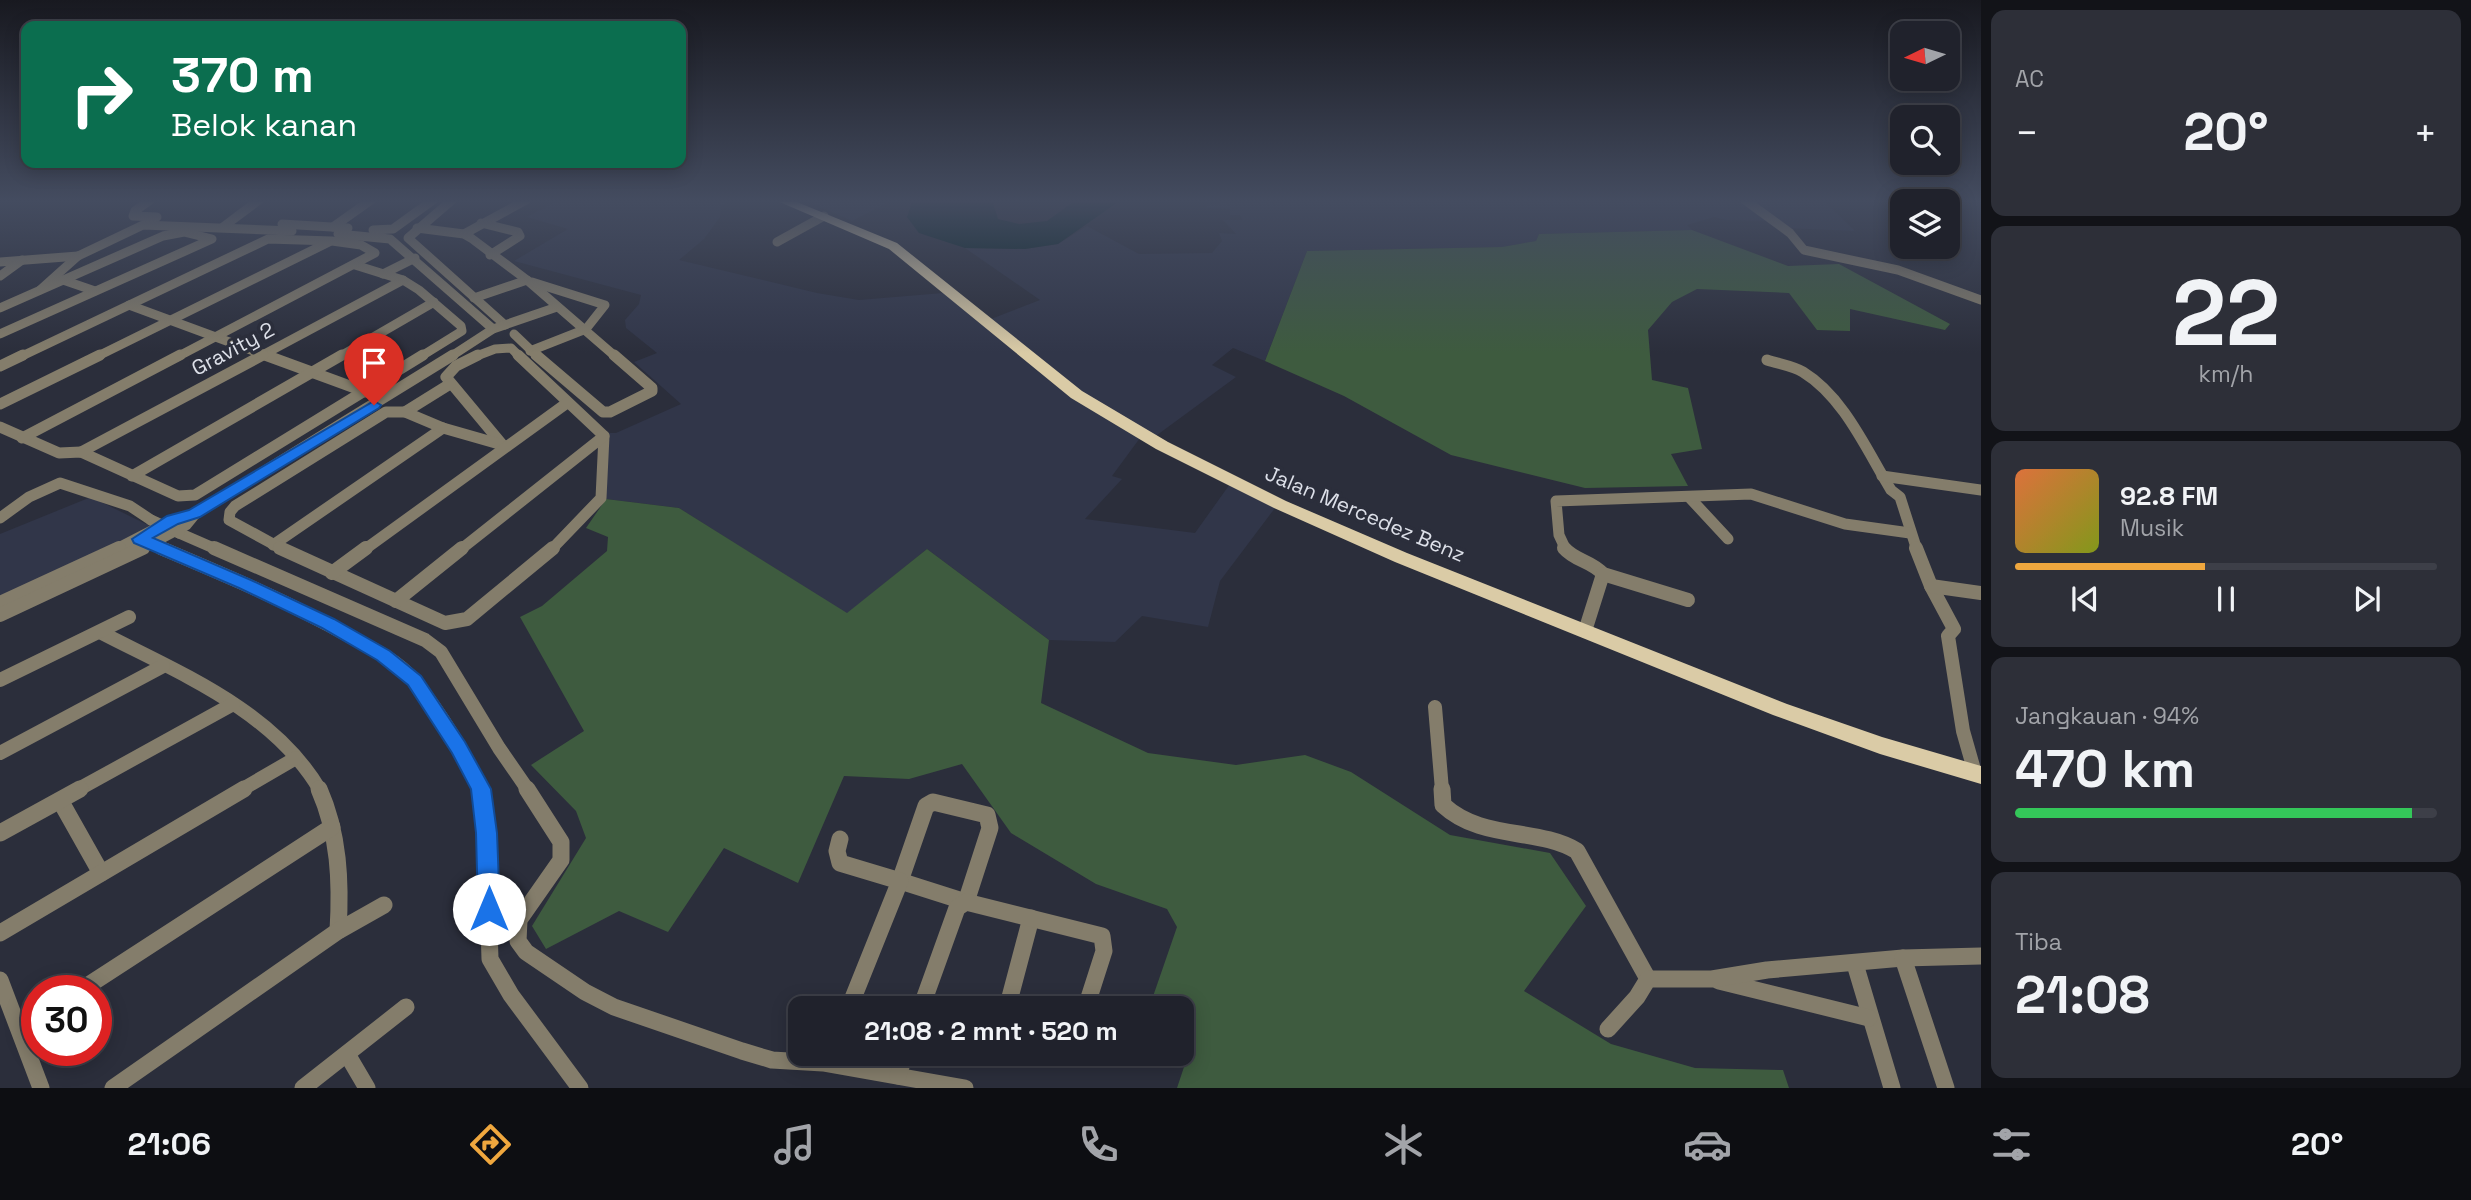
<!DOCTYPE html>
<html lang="id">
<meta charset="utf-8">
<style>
:root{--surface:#20222c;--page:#2d2f38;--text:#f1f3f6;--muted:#a2a4a9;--line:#3d3f48;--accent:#efa73e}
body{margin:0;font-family:"Space Grotesk",sans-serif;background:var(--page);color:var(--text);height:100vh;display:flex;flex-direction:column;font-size:26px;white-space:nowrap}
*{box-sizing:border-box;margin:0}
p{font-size:23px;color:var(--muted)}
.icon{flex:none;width:38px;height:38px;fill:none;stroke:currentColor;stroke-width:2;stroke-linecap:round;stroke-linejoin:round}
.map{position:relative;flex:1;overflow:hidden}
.details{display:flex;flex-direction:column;gap:10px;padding:10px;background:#121318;width:490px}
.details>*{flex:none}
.guide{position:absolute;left:21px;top:21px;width:665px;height:147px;border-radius:14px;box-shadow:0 4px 18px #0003,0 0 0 2px var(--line);background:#0b6e4f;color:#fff;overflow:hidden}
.needle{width:46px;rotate:265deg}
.controls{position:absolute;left:1890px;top:21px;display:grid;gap:14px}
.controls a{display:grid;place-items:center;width:70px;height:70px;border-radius:14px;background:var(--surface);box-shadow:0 4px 18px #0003,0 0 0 2px var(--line);font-size:35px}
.speed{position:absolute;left:21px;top:975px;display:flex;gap:14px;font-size:35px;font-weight:700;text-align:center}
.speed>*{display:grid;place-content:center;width:91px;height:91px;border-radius:50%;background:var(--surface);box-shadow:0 4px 18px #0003,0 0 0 2px var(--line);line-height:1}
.speed .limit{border:10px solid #d22;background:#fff;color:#111}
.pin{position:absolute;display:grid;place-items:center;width:60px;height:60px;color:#fff;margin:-72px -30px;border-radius:50% 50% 50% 0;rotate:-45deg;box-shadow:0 0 7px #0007}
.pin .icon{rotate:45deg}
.me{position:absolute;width:77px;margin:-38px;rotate:0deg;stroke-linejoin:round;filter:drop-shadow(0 0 5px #0008)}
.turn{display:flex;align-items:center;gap:24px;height:147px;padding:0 35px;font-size:32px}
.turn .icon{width:91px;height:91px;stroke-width:2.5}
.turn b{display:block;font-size:49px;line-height:60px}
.big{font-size:52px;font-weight:600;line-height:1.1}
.details .tile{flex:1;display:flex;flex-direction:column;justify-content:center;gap:10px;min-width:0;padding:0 24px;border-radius:14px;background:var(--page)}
.details .dial{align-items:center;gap:0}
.dial b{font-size:91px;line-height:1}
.song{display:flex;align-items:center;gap:21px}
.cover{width:84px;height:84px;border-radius:10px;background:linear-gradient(135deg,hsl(20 70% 55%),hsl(70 70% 35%))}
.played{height:7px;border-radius:4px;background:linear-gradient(90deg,var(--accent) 45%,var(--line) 45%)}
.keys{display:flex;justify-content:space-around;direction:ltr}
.heat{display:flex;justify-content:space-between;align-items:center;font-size:38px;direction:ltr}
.charge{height:10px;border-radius:5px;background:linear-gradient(90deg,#34c759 94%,var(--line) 0)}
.trip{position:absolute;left:788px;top:996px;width:406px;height:70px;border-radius:14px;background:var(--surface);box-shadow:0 4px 18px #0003,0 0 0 2px var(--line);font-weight:600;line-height:70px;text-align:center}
.tabs{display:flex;height:112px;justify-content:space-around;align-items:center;background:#0d0e12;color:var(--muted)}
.tabs .icon{width:49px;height:49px}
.tabs .active{color:var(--accent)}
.tabs b{font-size:32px;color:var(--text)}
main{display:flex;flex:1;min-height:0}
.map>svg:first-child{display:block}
.built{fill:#313649}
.green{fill:#3e5b3f}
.water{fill:#042326}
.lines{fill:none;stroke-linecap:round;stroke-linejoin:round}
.minor-far3{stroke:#847d6b;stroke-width:9}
.minor-far2{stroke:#847d6b;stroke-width:11}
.minor-far1{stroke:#847d6b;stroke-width:14}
.minor{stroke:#847d6b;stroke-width:17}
.primary{fill:#dacba6;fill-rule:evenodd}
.minor-bridge{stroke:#847d6b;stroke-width:11}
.route{fill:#1a73e8;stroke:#114b97;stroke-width:2}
.labels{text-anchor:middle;stroke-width:7;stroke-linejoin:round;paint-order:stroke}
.street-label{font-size:21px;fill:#dde0e9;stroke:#2b2e3b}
</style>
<main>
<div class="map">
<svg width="1981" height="1088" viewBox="0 0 1981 1088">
<rect width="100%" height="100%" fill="#2b2e3b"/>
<g class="built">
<path d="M558,200H728L721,207L720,217L704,239L679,260L817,293L859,300L955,292L991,319L1040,300L965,248L1025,249L1058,244L1087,226L1139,254L1212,253L1222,241L1219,233L1236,234L1223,220H1242L1240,215H1230V209L1207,208V204H1218L1217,200H1823L1855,231L1785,228L1775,221L1726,220L1714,217L1687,225L1692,230L1539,234L1536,241L1503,247L1307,251L1265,361L1233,348L1212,365L1236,377L1149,441L1140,438L1112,476L1122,479L1085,519L1195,533L1230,484L1275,508L1220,581L1208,627L1142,616L1115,642L1049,640L927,549L847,614L679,508L606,499V433H616L681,404L634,362L657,353L626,328L625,320L639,304L641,295L514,261L568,229L527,217Z"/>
<path d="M805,200H893L852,221Z"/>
<path d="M91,497L154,528L0,597V534Z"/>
</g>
<g class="green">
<path d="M1692,230L1788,266L1839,264L1950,324L1945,330L1850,309V331L1817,330L1789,293L1697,289L1672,302L1648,330L1652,380L1688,388L1702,449L1671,454L1688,486L1585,488L1451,455L1344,396L1265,361L1307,251L1502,247L1536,241L1539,234Z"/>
<path d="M606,499L679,508L847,613L927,549L1049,640L1041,703L1148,753L1236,765L1305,755L1351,772L1450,835L1550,853L1586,906L1524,991L1611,1044L1695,1068L1783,1070L1789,1088H1177L1187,1058L1172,1054H1181V1008H1149L1177,927L1167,909L1096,884L1011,833L962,764L909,779L844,776L798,883L724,848L668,932L619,911L546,949L532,926L586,838L576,811L531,765L584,731L520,617L542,606L607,551L608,537L586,528Z"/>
</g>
<path class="water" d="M913,200H992L998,219L1019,224L1047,221L1076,200H1121L1058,244L1025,249L965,248L919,233L907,217Z"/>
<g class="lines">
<g class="minor-far3">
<path d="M150,200L135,211L133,216L157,217"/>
<path d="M452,200L408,238L505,325"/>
<path d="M1745,200L1790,233L1804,250L1898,270L1981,300"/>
<path d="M481,223L518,232L520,236L490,255"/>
<path d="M282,224L348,228"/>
<path d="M223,227L259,200"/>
<path d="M333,227L371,200"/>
<path d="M417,228L464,234L471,238L527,280L616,357"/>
<path d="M373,230L393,229L433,200"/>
<path d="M338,234L390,239L493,329"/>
<path d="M464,234L526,200"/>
<path d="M777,242L824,216"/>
<path d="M0,262L78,256"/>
<path d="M355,265L403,280L419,290L461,326L462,331L420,357"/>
<path d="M383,274L415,258"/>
<path d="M0,276L22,260"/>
<path d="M63,280L95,291"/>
<path d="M40,290L78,256L143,225L292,231"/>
<path d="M474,298L527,280"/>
<path d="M129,305L270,357"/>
<path d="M0,308L163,236L184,232L212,239L0,334"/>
<path d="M514,334L538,357"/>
<path d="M530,351L586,329L605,305L532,282"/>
<path d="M20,357L268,239L332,241L361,245L375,253L177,357"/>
<path d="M96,357L329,242"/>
<path d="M259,357L403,280"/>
<path d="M339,357L434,302"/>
<path d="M450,357L493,329L557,307"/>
<path d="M474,357L495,349L511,348L520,357"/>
</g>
<g class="minor-far2">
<path d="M265,355L366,392"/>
<path d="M478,355L456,366L446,377L501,443"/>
<path d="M518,355L604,436L601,498L551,550"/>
<path d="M536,355L603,412H610L652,391V388L614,355"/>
<path d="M1767,360C1779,364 1793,366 1803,372C1844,397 1867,451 1891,490L1900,497L1917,550"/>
<path d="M0,366L23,355"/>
<path d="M0,404L100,355"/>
<path d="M405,412L450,384"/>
<path d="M0,427L59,453L81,452L178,496L195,495L423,355"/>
<path d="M22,438L180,355"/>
<path d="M81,452L263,355"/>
<path d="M132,476L342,355"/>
<path d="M1882,476L1981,490"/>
<path d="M1689,497L1728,539"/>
<path d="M0,518L29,497L60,483L130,506L151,520"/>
<path d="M179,533L218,550"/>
<path d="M139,539L165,550"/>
<path d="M273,545L443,428"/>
<path d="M115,550L173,520L195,514L453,355"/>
<path d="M139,550L186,525L195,514"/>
<path d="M284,550L229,520L230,512L235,506L386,412H405L443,428L506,446"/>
<path d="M364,550L567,403"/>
<path d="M460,550L604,436"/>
<path d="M1566,550L1559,535L1556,501L1751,494L1845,524L1910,533"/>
</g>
<g class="minor-far1">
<path d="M161,548C225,575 289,602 349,636C372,648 398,661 415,681C439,711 467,755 481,790"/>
<path d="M214,548L425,640L441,652L499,748L528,790"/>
<path d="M280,548L445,623L467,619L553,548"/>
<path d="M1564,548C1575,561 1592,561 1603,574L1585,631"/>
<path d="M1916,548L1931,586L1954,629L1948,636L1963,731L1975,773"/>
<path d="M332,573L366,548"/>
<path d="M1603,574L1688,600"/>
<path d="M1931,586L1981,593"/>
<path d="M396,601L462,548"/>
<path d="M0,603L119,548"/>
<path d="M0,615L143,548"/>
<path d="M100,632C179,673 273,710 320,790"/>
<path d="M0,680L129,617"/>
<path d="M1435,707L1442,790"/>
<path d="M0,753L163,666"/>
<path d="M77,790L233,704"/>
<path d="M241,790L296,758"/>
</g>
<g class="minor">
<path d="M319,789C339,834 341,882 338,931"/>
<path d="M481,789L486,833L490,959L511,995L580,1088"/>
<path d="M527,789L561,842V860L519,920L518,941L526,952L585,992L614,1007L742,1051L772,1060L823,1063L965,1088"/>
<path d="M1442,789L1443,805C1482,841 1537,827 1577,851L1648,979"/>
<path d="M61,802L101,873"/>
<path d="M933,802L987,815L990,828L966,902L900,881L926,806Z"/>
<path d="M0,833L80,789"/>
<path d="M840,839L837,851L840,863L900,881L849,1008"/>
<path d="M0,933L244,789"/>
<path d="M1855,964L1892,1088"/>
<path d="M0,980L41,1088"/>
<path d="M1719,981L1869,1018"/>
<path d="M81,990L332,827"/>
<path d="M1009,1001L1031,918"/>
<path d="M921,1008L957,908L966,902L1102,936L1104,951L1087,1004"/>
<path d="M1608,1029L1637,997L1648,979H1712L1767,970L1903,958"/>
<path d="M21,1030L37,1019"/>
<path d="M347,1054L367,1088"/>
<path d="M898,1076L905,1054"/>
<path d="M113,1088L338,931L384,905"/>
<path d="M303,1088L406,1007"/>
<path d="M1946,1088L1903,958L1981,956"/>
</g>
<path class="primary" d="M775,200H792L897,243L1082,391L1168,442L1286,501L1407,553L1787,704L1882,737L1981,766V784L1880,754L1773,715L1395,562L1274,508L1156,449L1071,398L889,249Z"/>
<path class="minor-bridge" d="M151,520L179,533"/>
</g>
<linearGradient id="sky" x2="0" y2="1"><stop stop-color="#181920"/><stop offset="0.57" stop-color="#444c60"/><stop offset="1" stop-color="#444c60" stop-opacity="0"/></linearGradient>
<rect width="1981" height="353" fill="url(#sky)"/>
<path class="route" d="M374,401L381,405L379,408L200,517L178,524L153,538L251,580L334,619L390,651L421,676L465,742L491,789L497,833L500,909L496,916L489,919L481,916L478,909L476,833L471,789L452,753L408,685L377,660L322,628L239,588L134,543L132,539L167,516L189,510Z"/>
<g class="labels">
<g class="street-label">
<text transform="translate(233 349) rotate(-28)" y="7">Gravity 2</text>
<text transform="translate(1365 514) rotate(23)" y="7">Jalan Mercedez Benz</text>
</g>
</g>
</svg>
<div class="controls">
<a><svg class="needle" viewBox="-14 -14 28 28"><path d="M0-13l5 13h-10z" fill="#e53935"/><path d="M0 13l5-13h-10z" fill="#a2a4a9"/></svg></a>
<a><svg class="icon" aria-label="search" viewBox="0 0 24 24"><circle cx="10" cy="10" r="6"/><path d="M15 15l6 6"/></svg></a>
<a><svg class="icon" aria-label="layers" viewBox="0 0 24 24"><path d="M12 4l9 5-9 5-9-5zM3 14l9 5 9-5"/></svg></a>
</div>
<div class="speed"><div class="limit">30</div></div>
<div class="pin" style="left:374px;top:405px;background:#d93025"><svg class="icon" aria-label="arrive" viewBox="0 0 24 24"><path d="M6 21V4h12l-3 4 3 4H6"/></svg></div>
<svg class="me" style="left:489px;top:909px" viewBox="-20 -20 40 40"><circle r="19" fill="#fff"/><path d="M0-13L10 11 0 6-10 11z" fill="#1a73e8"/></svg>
<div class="trip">21:08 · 2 mnt · 520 m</div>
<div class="guide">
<div class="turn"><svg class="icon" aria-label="right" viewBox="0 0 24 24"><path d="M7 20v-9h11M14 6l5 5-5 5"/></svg><div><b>370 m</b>Belok kanan</div></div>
</div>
</div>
<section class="details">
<div class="tile"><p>AC</p>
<div class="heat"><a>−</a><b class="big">20°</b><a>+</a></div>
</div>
<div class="tile dial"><b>22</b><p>km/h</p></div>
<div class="tile">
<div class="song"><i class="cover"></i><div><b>92.8 FM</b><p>Musik</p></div></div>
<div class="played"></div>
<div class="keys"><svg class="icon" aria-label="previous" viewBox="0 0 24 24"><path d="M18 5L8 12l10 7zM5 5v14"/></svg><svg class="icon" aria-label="pause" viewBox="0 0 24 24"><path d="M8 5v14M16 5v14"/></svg><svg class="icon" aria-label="next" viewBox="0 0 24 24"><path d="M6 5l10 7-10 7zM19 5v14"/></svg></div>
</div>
<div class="tile"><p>Jangkauan · 94%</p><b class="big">470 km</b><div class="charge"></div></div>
<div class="tile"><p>Tiba</p><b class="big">21:08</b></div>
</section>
</main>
<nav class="tabs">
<b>21:06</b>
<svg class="icon active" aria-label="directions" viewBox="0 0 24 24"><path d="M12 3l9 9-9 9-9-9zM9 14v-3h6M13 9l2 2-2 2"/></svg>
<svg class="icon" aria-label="music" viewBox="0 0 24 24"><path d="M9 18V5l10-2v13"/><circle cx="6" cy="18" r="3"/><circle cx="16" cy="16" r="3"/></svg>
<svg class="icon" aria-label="phone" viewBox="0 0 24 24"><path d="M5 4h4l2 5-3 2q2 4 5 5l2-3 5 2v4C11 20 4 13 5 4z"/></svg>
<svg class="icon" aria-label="climate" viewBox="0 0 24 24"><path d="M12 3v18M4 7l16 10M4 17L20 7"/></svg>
<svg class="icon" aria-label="car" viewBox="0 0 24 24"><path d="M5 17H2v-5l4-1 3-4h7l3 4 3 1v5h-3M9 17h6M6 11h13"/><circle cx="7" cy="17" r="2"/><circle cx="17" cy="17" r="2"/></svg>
<svg class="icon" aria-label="filters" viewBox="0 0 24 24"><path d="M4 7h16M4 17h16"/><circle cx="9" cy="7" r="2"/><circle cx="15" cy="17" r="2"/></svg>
<b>20°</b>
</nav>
